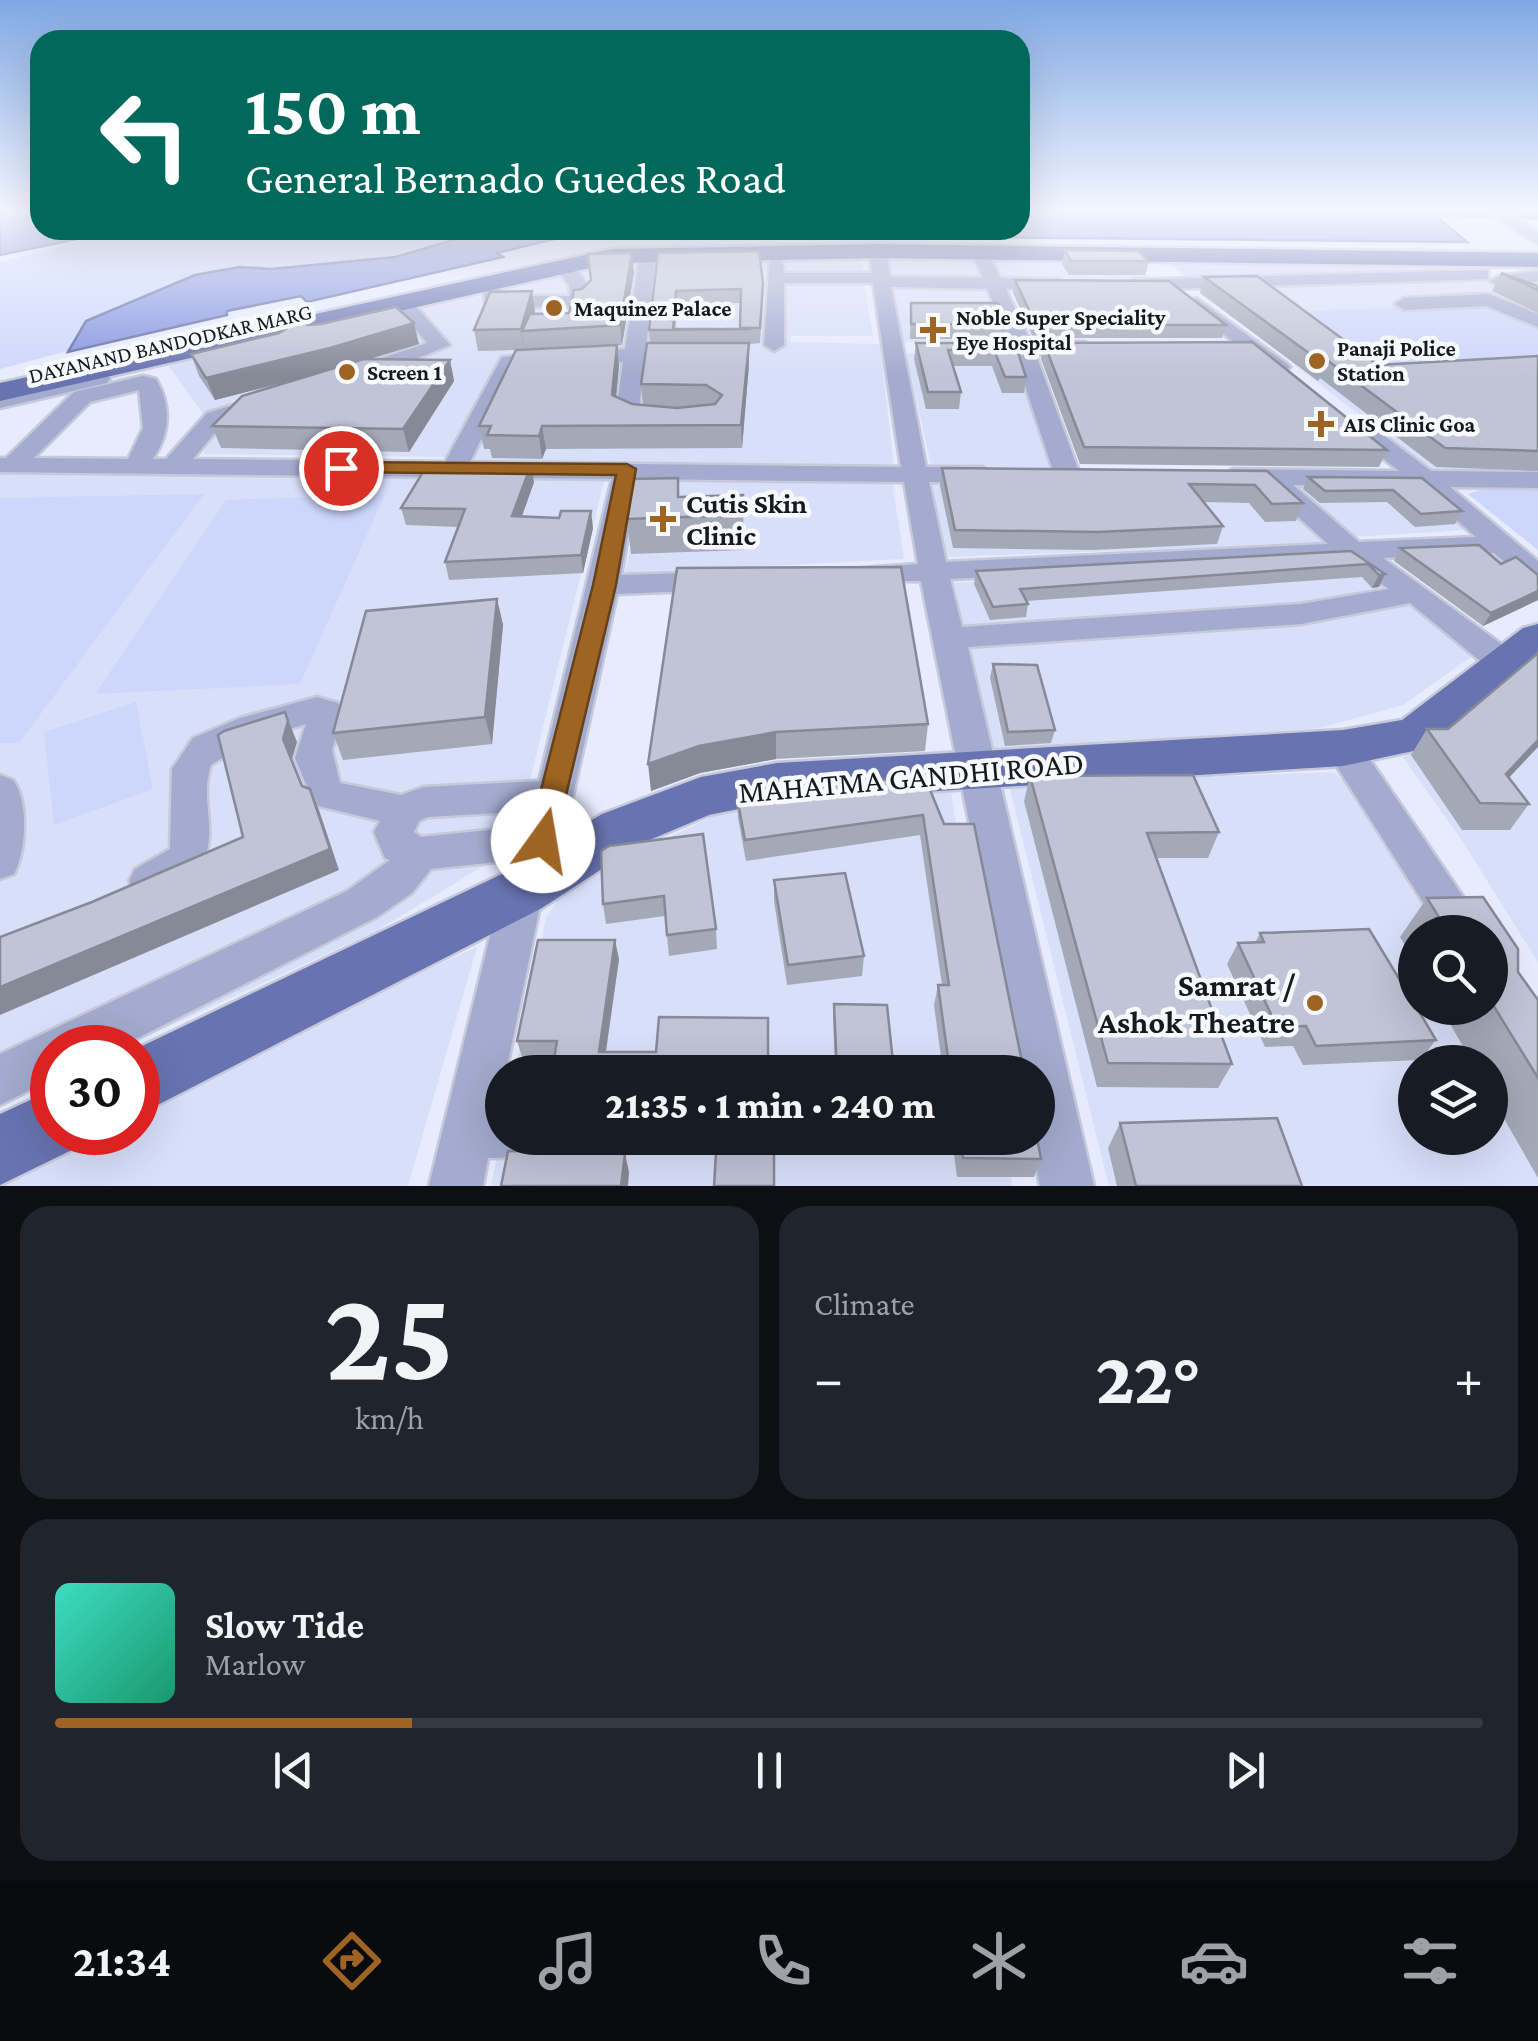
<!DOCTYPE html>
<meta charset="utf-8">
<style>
:root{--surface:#171b24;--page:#20242c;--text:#f1f3f6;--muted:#9ea1a6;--line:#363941;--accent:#9e6423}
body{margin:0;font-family:"Crimson Pro",serif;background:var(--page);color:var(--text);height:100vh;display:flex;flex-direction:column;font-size:38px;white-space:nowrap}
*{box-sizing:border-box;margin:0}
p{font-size:32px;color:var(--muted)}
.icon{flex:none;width:55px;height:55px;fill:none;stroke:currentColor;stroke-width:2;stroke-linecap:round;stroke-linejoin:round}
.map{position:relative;height:1186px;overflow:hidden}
.drawer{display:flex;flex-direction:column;gap:20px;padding:20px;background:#0d0f14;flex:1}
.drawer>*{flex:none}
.guide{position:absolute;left:30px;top:30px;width:1000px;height:210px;border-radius:30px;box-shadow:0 10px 40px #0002;background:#00695c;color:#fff;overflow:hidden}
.tools{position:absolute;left:1398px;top:915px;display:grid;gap:20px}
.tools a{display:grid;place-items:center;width:110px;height:110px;border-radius:50%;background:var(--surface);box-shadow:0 10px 40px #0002;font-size:50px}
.speed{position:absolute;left:30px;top:1025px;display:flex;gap:20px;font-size:50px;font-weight:700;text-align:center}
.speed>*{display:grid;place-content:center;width:130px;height:130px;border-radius:50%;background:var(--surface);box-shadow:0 10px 40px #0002;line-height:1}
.speed .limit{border:15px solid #d22;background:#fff;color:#111}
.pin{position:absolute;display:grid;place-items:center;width:85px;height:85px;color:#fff;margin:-42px;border:5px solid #fff;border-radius:50%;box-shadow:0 2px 10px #0007}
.me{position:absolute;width:110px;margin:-55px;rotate:13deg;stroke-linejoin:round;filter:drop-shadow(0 0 8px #0008)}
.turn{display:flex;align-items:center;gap:35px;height:210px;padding:0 50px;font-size:45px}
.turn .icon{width:130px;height:130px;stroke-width:2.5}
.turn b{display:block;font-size:70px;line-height:85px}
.big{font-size:75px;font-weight:800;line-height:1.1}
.drawer .tile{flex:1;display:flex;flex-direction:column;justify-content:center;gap:15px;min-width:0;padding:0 35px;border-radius:30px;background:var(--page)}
.drawer .dial{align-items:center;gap:0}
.dial b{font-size:130px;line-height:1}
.song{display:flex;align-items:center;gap:30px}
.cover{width:120px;height:120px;border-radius:15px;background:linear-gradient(135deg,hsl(170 70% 55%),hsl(160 70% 35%))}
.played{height:10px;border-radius:5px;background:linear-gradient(90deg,var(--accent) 25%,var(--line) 25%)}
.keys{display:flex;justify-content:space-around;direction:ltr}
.heat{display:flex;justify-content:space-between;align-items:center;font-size:55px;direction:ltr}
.drawer .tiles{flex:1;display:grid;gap:20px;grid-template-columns:1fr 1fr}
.tile:last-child{grid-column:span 2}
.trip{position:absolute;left:485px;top:1055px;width:570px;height:100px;border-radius:50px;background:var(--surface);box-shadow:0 10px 40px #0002;font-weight:800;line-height:100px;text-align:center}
.tabs{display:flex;height:160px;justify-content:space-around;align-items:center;background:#090b0e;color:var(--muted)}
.tabs .icon{width:70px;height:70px}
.tabs .active{color:var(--accent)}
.tabs b{font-size:45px;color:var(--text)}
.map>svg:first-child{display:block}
.built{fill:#d8dff9;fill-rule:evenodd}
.green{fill:#cdd7fc}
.water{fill:#8595df;stroke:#6470a5;stroke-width:2.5}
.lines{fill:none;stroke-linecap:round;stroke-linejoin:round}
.minor-casing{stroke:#c5c9da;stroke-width:5}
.major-casing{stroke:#c5c9da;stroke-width:5}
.minor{fill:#a3abce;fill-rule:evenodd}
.major{fill:#6874b1;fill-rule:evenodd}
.wall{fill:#a4a9b8;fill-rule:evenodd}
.shaded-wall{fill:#868996}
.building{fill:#bfc4d6;stroke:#868996;stroke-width:2.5}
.route{fill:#9e6423;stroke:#674117;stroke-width:2.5}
.poi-dot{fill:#9e6423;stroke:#f8f9fc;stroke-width:4}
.labels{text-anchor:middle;stroke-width:9;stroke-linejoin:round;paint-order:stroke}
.far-poi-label{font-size:22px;font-weight:bold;fill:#17191f;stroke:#f8f9fc;text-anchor:start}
.far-street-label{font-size:22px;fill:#17191f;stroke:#f8f9fc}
.poi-label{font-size:28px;font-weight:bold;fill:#17191f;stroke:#f8f9fc;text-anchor:start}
.near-street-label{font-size:32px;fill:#17191f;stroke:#f8f9fc}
.near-poi-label{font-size:32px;font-weight:bold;fill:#17191f;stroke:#f8f9fc;text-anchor:end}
</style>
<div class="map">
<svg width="1538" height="1186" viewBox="0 0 1538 1186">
<rect width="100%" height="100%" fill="#e6ebfe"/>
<g class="built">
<path d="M884,256L974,257L983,282L885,280Z"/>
<path d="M991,257L1130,258L1154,282L1000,280Z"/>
<path d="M860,258L873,336H791L790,342L880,344L894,467L470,460L518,360L644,358L656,261Z"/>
<path d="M637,269L626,346L611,352L503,355L450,457L203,454L213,427L168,365L574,270Z"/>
<path d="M1474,277L1538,302V324L1366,368L1538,356V473L1432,471L1197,289Z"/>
<path d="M888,285H983L1004,341L899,342Z"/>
<path d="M906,353L1017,354L1049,468L931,465Z"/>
<path d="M0,472L605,477L513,848L376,931L124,1047L52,1048V1080L0,1104Z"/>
<path d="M645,476L892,481L904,559L625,573Z"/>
<path d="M926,478L1270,482L1331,543L946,557Z"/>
<path d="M1415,485L1469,530L1351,537L1295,486Z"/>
<path d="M1369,559L1471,657L1403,705L1319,728L994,752L954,583Z"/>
<path d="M1538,653V962L1463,842L1403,757L1430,746Z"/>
<path d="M1333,772L1354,788L1444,932H1415V1008H1490L1538,1083V1186H1109L1009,785ZM1415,1062H1490V1138H1415Z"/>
<path d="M950,785L995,1072H515L546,918L569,884L731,808Z"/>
<path d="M477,947L408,1186H0V1165L71,1133L138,1132V1102Z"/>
<path d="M502,1132V1138H1005L1012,1186H491Z"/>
</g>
<g class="green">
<path d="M122,230H439L445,235L444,241L371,260L416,254L460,238L458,230H523L0,369V262Z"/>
<path d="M1160,257L1427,260L1460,272L1192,281Z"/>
<path d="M1490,304L1538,324V356L1366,368L1289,312Z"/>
<path d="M1538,489V550L1468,494L1480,490Z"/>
<path d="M204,494L19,743H0V498Z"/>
<path d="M385,494L300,684L95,694L226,500Z"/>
<path d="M136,702L153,789L54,825L44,732Z"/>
</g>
<g class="water">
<path d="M0,210H40V230H95L92,236L0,255Z"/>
<path d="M1020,210H1538V218L1435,215L1467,242L579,233L497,253L503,257L307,302L301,296L227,311V315L68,352L86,321L195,275L240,267L272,269L395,257L460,238L458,230H1020Z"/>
</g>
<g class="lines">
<defs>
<g id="minor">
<path d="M1491,210H1504L1538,232V244L1492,215Z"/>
<path d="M878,246L886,251L890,277L983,278L972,252L980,247L988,252L1000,278L1059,280L1062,284L1053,289H1006L1031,342H1085L1095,348L1085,354L1036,355L1081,477L1068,485L1055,477L1015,355H976L966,349L976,343H1010L987,289L891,287L926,467H982L995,475L982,483L929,482L946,562L1328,544L1263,485H1233L1220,477L1233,469L1399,471L1347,430L1343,425L1347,420H1363L1431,471L1538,472V488L1450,487L1538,561V585L1528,582L1494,553L1383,558L1515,654L1519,662L1515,670L1503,673L1491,670L1410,603L1301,624L968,647L1094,1186H1040L1031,1138H1038V1072H1019L921,581H852L847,575L852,569L918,564L904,482L638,479L621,575L716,572L726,575L731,581L726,587L716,590L617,594L563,841L543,891L506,1072H502L499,1106L502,1107V1138H525L520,1150L502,1158H488L483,1186H429L501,891L515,860L431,869L412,893L377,917L118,1048H52V1079L0,1105V1054L347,891L390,860L385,858L374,832L380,821L315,805L295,758L306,724L247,742L211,765C198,806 222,829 198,874L150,898L135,893L129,881L135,869L170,849L172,769L193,738L240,718L317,697L338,703L343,712L332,750L340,783L401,795L423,787L539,781L612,479L0,472V458H6L74,392L143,376L156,379C172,407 170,433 153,459H166L207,413L260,397L271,404L268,409L223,423L193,459L445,462L502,357L625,349L640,255L648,250L656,255L639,409L662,413L666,418L662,423L627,421L616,414L623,362L517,367L470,462L901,467L873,283H784V345L774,351L764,345L770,256H782L784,273H872L870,251ZM139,390L143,428L128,459L34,458L90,402ZM1293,485L1418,486L1476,537L1359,542ZM1347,560L1389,589L1301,604L962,627L950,579ZM531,811L527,826L421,837L414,832L419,821L428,817Z"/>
<path d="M566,265C580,268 587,284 590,297L582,306L494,308L485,302L483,287L492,282L498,283L502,296H570L569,285L557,270Z"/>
<path d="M1482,270L1488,271V279L1134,290L1125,285L1134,280Z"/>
<path d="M1538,271V281L1499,286L1490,281L1499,276Z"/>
<path d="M1489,294L1538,314V327L1486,306L1404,310L1395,304L1404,298Z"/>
<path d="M1196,298L1286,363L1290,367L1286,371H1272L1189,308L1187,304Z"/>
<path d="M406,301L413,303L450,345L374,376H358L355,371L358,366L427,343L397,307Z"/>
<path d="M99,372L107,373L110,378L107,383L0,408V394Z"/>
<path d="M1343,735L1356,739L1487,932H1442L1325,748L1330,739Z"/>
<path d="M0,775L13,780C29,801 26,851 14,874L0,879Z"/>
</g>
<g id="major">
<path d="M878,244L1538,253V267L878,258L612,263L0,401V383L612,249Z"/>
<path d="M1538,624V660L1432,747L1343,766L777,801L709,815L640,844L542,908L138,1115V1048L502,874L602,814L701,777L777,763L1343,730L1402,720L1523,628Z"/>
<path d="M52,1090V1132H82L76,1148L0,1185V1114Z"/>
</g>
</defs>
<use href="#minor" class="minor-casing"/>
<use href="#major" class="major-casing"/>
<use href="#minor" class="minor"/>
<use href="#major" class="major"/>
</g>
<g class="wall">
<path d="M1065,250L1149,261L1145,275H1069L1062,264Z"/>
<path d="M658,253L763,297L760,343L749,344V364L742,448L546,449L542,459L492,458L490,449H484L479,426L516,350L478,351L474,330L535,311L534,314L569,313L582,289L634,272L622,345L617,346L619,366L616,397L632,404L643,405L641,384L650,343L649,330ZM741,303L740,329H675L677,305Z"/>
<path d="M1501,273L1538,286V313L1492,291Z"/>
<path d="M1204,277L1378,365L1538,356V471L1436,467L1320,378L1318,381L1200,293Z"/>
<path d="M1015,280L1226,325L1222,338H1033L1013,293Z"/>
<path d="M911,303L1007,324L1004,339H910Z"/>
<path d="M279,320L419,344L370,359L450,360L454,381L409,452L221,448L212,426L297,379L215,400L199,376L191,354L279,333L282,331Z"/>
<path d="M916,343H1015L1026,377L1024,393H1002L992,366H953L961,392L959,409H926L914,359Z"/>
<path d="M1044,343L1387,450L1379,467L1080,464L1041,359Z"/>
<path d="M942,468L1267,471L1303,503L1296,521L1265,522L1249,503L1204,502L1223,526L1217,544L1093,550L953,548L940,486Z"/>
<path d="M1308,477L1422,478L1462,511L1455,524L1415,527L1387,502L1320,503L1303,489Z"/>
<path d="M678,478L679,497L743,495L744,550L631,554L627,519Z"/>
<path d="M534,482L522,516L593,528L583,573L449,580L445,562L458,527L406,525L401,508Z"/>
<path d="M1400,548L1501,564L1538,575V600L1483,626L1394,561Z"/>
<path d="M1351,551L1385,574L1379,587L1372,588L1362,577L1027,601L1028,604L1026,617L990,620L974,584L976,571Z"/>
<path d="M901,567L928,724L925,751L776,759L700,773L651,791Z"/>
<path d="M497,599L503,625L492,744L343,760L333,733Z"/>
<path d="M993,664L1055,730L1051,743L1005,746L990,678Z"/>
<path d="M1427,729H1448L1509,778L1529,804L1510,830H1462L1411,755Z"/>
<path d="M924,775L1024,1072H943L934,1005L938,985H942L920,835L746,861L738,818L737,797Z"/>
<path d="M1030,776L1219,832L1208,858H1156L1232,1064L1218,1088L1097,1087L1024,801Z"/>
<path d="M601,851L716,929L717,949L669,956L665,916L606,924L603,904Z"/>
<path d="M774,880L864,956L862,976L787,985L774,901Z"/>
<path d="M1483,897L1518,949V972L1538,1000V1178L1490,1094V1062H1472L1441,1008H1490V932H1415V962L1400,937L1427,898Z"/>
<path d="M1260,933L1436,1040L1420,1060L1303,1065L1293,1046L1265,1047L1227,964L1238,943H1255Z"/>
<path d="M619,959L606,1052L768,1072L554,1060H523L517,1041Z"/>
<path d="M834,1004L894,1072H835L833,1018Z"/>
<path d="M1120,1123L1302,1186H1117L1108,1148Z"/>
<path d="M952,1138H1037L1041,1159L1034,1177H957Z"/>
</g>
<g class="shaded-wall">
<path d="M632,253L634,272L622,345L620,325Z"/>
<path d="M532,291L535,311L529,331H522L524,350L521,329Z"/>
<path d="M676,291L677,305L675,329H673Z"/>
<path d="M414,323L419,344L336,369L215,400L206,378Z"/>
<path d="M749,343V364L742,448L741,425Z"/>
<path d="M617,345L619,366L614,417L612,395Z"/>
<path d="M450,360L454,381L409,452L403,429Z"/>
<path d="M542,426L546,449L542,459L539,436Z"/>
<path d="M531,465L534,482L516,533L512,516Z"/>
<path d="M591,511L593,528L583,573L581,555Z"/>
<path d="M1385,574L1379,587L1372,588L1379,575Z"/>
<path d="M1538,591V600L1483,626L1491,613Z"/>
<path d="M497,599L503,625L492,744L485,717Z"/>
<path d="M285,712L297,742L292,759L283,739Z"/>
<path d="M776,732V759L700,773L651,791L648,764L699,746Z"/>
<path d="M1538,740V747L1488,800L1506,774Z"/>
<path d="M310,789L319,810L339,870L0,1015V987L330,849Z"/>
<path d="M615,940L619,959L603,1070L599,1052Z"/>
<path d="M625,1154L629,1172L628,1186H621Z"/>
</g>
<g class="building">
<path d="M1065,250L1138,251L1149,261H1071Z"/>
<path d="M759,251L763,283L760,328H740L741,289L676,291L673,329H751L649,330L658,253Z"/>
<path d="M632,253L620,325L522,331L530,314L569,313L574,290L582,289L591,280L588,254Z"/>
<path d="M1501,273L1538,286V290Z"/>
<path d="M1257,276L1378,365L1538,356V451L1445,448L1327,360L1324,364L1204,277Z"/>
<path d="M1015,280L1169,281L1226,325H1036Z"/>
<path d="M532,291L521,329L474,330L490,292Z"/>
<path d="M911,303H998L1007,324H911Z"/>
<path d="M396,307L414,323L330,348L206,378L191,354L279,333L286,329L279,320L299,316L307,325L321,324Z"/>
<path d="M1252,342L1387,450L1084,447L1044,343Z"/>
<path d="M647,343H749L741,425L542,426L539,436L487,435L491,426H479L516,350L617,345L612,395L632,404L677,408L715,404L722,395L706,385L641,384Z"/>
<path d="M916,343H1015L1026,377H1005L994,350H948L961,392H928Z"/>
<path d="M364,359L450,360L403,429L212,426L242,396Z"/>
<path d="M478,464L531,465L512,516L559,518L561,511H591L581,555L445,562L465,509L401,508L423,472H474Z"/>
<path d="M942,468L1267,471L1303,503L1272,504L1255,485L1189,484L1223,526L1098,532L955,530Z"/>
<path d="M1308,477L1422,478L1462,511L1421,514L1393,490L1325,491Z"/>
<path d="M678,478V497L743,495L744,515L627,519L632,479Z"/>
<path d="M1479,545L1501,564L1516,557L1538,575V591L1491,613L1400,548Z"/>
<path d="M1351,551L1385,574L1379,575L1368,564L1020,589L1028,604L993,607L976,571Z"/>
<path d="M901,567L928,724L776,732L699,746L648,764L677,568Z"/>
<path d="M497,599L485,717L333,733L366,611Z"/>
<path d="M1538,653V740L1506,774L1529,804L1480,803L1427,729H1448Z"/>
<path d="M993,664L1037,665L1055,730L1008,732Z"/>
<path d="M285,712L288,721L283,739L302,786L310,789L330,849L0,987V937L92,902L243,837L218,735L224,731Z"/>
<path d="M924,775L944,824H974L1024,1072H950L938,985H949L923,815L745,840L737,797Z"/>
<path d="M1193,775L1219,832L1147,833L1232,1064L1108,1063L1030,776Z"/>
<path d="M703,834L716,929L667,935L664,896L603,904L601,851L609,846Z"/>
<path d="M845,873L864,956L788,965L774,880Z"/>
<path d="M1483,897L1518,949V972L1538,1000V1078L1490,1000V932H1448L1427,898Z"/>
<path d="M1369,929L1415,1005V1008H1417L1436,1040L1316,1046L1306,1026L1277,1027L1238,943L1264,942L1260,933Z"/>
<path d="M538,940H615L599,1052H656L659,1017L768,1018V1072H552L557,1041H517Z"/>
<path d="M834,1004L887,1005L894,1072H837Z"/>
<path d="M1277,1118L1302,1186H1136L1120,1123Z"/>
<path d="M960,1138H1037L1041,1159L963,1158Z"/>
<path d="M508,1151L625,1154L621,1186H501Z"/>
<path d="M716,1153H774V1186H714Z"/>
</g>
<linearGradient id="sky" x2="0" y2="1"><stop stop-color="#80a8e4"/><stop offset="0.56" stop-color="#f4f6ff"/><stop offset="1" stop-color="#f4f6ff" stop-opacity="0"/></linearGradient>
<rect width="1538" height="376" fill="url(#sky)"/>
<path class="route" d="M341,462L627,464L636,469L616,585L553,850L543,854L532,850L528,841L593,585L616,475L334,472V463Z"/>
<g class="poi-dot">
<circle cx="554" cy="308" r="10"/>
<path d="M928 315h10v10h10v10h-10v10h-10v-10h-10v-10h10z"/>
<circle cx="1317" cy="361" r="10"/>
<circle cx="347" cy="372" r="10"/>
<path d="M1316 409h10v10h10v10h-10v10h-10v-10h-10v-10h10z"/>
<path d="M658 504h10v10h10v10h-10v10h-10v-10h-10v-10h10z"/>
<circle cx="1315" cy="1003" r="10"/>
</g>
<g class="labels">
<g class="far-poi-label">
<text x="574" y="316">Maquinez Palace</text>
<text x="956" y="325">Noble Super Speciality<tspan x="956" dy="25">Eye Hospital</tspan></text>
<text x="1337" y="356">Panaji Police<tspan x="1337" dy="25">Station</tspan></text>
<text x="367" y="380">Screen 1</text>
<text x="1344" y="432">AIS Clinic Goa</text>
</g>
<g class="far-street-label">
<text transform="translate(170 343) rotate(-13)" y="8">DAYANAND BANDODKAR MARG</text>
</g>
<g class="poi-label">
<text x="686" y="513">Cutis Skin<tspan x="686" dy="32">Clinic</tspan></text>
</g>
<g class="near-street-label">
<text transform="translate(911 777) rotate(-5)" y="11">MAHATMA GANDHI ROAD</text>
</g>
<g class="near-poi-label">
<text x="1295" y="996">Samrat /<tspan x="1295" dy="37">Ashok Theatre</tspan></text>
</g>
</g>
</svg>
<div class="tools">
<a><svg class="icon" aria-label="search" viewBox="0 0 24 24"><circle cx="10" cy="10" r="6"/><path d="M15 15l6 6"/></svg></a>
<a><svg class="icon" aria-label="layers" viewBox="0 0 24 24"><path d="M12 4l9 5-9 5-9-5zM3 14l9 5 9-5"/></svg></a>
</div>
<div class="speed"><div class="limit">30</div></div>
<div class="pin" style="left:341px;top:468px;background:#d93025"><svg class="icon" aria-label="arrive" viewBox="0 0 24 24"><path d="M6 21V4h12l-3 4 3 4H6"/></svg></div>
<svg class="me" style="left:543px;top:841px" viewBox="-20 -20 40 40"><circle r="19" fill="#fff"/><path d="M0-13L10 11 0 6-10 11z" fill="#9e6423"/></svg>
<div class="trip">21:35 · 1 min · 240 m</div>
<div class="guide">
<div class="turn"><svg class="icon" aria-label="left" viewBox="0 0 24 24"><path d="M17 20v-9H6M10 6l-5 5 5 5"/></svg><div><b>150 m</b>General Bernado Guedes Road</div></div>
</div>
</div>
<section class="drawer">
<div class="tiles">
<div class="tile dial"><b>25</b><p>km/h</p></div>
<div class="tile"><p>Climate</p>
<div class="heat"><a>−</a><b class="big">22°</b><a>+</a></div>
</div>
<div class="tile">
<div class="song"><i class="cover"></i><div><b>Slow Tide</b><p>Marlow</p></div></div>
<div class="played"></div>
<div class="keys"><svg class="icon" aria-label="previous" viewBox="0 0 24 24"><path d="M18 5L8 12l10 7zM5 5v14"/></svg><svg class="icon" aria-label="pause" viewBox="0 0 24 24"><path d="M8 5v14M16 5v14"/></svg><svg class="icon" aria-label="next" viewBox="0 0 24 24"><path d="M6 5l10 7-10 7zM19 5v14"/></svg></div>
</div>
</div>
</section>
<nav class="tabs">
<b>21:34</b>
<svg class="icon active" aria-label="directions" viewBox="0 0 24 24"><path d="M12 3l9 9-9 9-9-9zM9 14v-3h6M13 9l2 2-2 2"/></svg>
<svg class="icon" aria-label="music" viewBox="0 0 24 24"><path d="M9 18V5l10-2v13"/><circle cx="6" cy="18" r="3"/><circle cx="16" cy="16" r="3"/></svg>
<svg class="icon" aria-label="phone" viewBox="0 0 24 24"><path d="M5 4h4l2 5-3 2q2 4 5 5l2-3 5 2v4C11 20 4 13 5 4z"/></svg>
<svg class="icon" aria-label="climate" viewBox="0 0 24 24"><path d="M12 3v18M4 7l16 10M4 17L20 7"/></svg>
<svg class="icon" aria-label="car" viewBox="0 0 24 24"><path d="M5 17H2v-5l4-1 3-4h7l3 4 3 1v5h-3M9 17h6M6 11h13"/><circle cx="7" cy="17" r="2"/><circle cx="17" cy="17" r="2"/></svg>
<svg class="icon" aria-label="filters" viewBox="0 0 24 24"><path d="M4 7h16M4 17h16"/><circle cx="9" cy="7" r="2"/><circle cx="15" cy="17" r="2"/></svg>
</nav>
